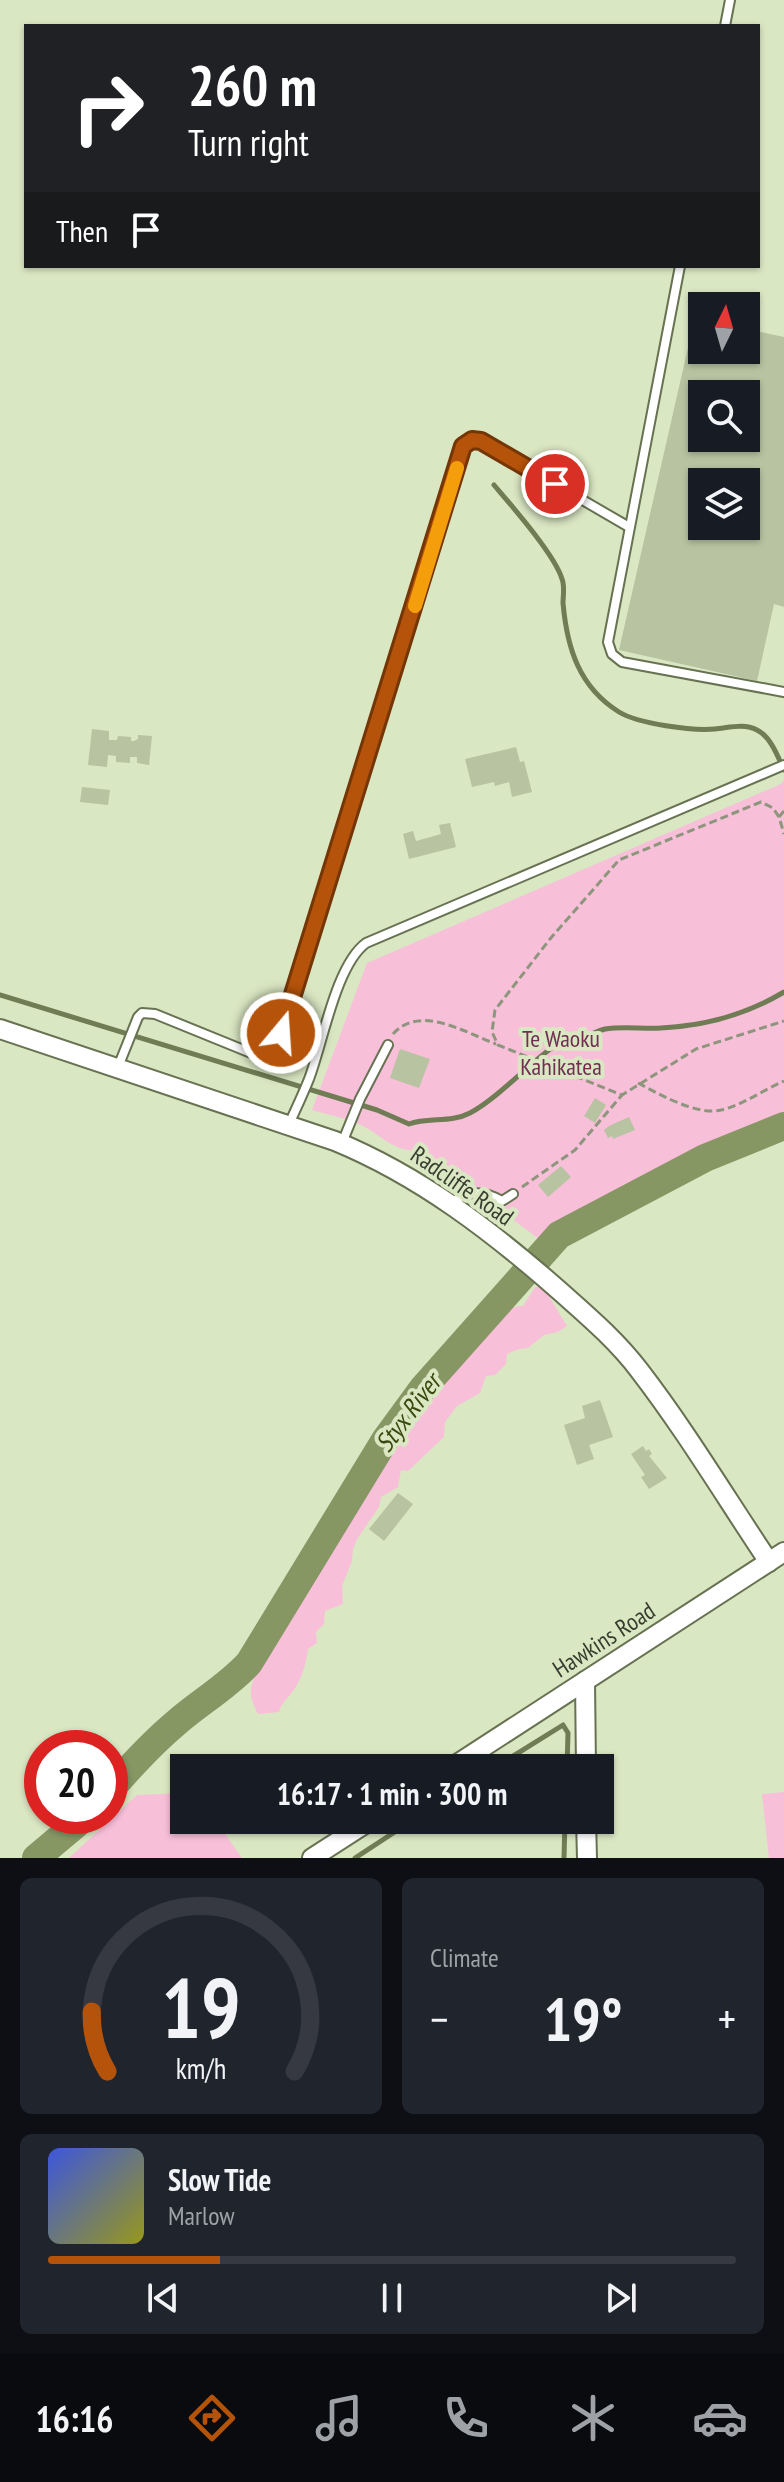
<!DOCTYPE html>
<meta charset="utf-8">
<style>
:root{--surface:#171b24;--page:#20242c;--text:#f1f3f6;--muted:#9ea1a6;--line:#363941;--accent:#b45309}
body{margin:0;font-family:"PT Sans Narrow",sans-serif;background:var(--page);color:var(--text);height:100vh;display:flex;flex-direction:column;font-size:30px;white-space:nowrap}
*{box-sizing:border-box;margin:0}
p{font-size:26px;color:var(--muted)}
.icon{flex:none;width:44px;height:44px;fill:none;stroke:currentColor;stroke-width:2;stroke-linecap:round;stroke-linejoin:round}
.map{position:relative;height:1858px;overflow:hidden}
.side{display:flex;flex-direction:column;gap:20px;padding:20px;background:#0d0f14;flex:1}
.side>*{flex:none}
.guide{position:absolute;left:24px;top:24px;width:736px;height:244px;border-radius:0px;box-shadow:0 2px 6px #0004;background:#202124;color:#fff;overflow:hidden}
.needle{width:52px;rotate:5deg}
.buttons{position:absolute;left:688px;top:292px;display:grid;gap:16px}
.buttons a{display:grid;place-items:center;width:72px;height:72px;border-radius:0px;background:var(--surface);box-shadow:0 2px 6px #0004;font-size:40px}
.speed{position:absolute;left:24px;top:1730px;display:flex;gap:16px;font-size:40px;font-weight:700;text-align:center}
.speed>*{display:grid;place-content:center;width:104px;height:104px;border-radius:50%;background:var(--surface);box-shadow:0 2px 6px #0004;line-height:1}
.speed .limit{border:12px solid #d22;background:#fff;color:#111}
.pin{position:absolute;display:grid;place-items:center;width:68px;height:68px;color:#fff;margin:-34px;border:4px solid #fff;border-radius:50%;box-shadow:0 2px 8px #0007}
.me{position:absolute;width:88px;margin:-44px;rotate:18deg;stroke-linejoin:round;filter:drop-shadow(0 0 6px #0008)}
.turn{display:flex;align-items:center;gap:28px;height:168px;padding:0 32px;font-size:36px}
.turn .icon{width:104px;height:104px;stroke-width:2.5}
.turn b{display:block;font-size:56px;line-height:68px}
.then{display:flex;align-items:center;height:76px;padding:0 32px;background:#0003;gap:16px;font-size:30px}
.big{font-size:60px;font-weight:800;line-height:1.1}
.side .widget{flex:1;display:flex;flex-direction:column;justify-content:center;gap:12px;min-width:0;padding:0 28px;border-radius:12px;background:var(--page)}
.side .dial{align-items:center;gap:0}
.dial svg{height:208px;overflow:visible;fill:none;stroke:var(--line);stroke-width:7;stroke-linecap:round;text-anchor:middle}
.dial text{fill:var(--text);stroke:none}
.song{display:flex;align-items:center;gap:24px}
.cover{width:96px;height:96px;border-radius:12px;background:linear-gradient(135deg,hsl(230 70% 55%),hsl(60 70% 35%))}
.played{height:8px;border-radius:4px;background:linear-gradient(90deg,var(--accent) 25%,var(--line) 25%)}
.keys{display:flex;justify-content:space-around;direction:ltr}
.heat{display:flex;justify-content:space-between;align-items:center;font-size:44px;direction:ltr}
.side .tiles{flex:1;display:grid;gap:20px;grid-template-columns:1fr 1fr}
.widget:last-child{grid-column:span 2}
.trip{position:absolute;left:170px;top:1754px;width:444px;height:80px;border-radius:0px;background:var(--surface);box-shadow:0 2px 6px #0004;font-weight:800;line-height:80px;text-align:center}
.menu{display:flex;height:128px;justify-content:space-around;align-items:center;background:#090b0e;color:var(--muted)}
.menu .icon{width:56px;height:56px}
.menu .active{color:var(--accent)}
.menu b{font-size:36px;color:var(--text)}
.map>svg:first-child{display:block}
.green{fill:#f8bfd9}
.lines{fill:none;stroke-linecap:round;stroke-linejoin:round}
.stream{stroke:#6f7c54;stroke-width:5}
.river{stroke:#869764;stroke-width:28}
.building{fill:#b7c3a1;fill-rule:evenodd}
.service-casing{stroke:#677252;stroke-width:12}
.tertiary-casing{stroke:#677252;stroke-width:22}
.path{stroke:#8d967d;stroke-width:3;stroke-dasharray:8 4;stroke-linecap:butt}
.service{stroke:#fff;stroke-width:8}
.tertiary{stroke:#fff;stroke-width:18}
.route-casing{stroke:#753606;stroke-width:20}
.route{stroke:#b45309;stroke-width:14}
.slow{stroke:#f59e0b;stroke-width:14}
.labels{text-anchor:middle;stroke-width:8;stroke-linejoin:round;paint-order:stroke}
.park-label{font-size:24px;fill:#712e52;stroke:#dae7c3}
.street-label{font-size:24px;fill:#383d2f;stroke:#dae7c3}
.water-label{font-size:26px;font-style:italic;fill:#3a490d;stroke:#dae7c3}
</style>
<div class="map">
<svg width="784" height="1858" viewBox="0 0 784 1858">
<rect width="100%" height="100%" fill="#dae7c3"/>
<g class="green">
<path d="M784,780V1126L539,1239L474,1190L415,1150C395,1152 379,1134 363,1126C348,1118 328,1115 312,1110L367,963L781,784Z"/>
<path d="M535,1287L544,1288L567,1326L558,1332L544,1335L528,1348L519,1349L507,1354L506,1364L495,1375L486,1376L480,1393L457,1406L445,1422L444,1437L408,1471L401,1470L398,1487L381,1497L379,1507L357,1539L353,1549L352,1561L342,1586L343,1604L325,1611L324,1624L316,1632L317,1643L308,1649C306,1665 301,1682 290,1695C284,1702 282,1703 279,1712L258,1714C244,1687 255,1689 255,1664C255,1654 253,1648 257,1638L277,1630L278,1626L269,1612L284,1582L294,1583L299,1573L320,1560L370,1485L369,1469L377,1452L391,1440L393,1427L405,1401L431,1393C431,1377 436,1358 450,1348C459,1342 469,1343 478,1335C493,1320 500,1307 523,1306Z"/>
<path d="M784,1792V1858H769L762,1794Z"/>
<path d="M184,1793V1820H215L242,1858H69L137,1795Z"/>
</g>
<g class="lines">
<g class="stream">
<path d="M494,485C511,505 555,555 562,579C565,586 563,596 563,603C567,648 579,687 619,712C639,724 692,731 715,729C728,728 744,723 757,730C771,737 778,757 784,770"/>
<path d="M0,995L377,1110L409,1124C428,1117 451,1123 470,1113C498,1098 526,1066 553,1047C573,1047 586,1034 605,1029C622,1026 643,1029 661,1028C704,1026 747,1014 784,992"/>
<path d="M494,1768L563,1725L568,1733L567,1768"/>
<path d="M355,1858L413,1820"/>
<path d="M564,1858L565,1820"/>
</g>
<g class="river">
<path d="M110,1790C131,1766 152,1743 176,1723C200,1702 227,1687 249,1663L385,1440L423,1388L559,1235L705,1158L784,1126"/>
<path d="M36,1858L86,1816"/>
</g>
</g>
<g class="building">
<path d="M695,317L702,319V350H746V329L784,337V607L774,604L757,681L619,650ZM702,394H746V438H702ZM702,482H746V526H702Z"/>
<path d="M92,729L109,731V740H117L118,736L131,737V741H134L138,739V735L152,736L149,765L137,763V757H130V763L116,762V756L108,755L107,767L88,765Z"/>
<path d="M516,747L520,762L524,761L532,792L512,797L509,782L495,786L494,782L472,787L465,759Z"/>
<path d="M82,787L110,790L108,805L80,802Z"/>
<path d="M450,823L456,847L409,859L403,834L413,831L416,841L441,834L439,825Z"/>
<path d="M400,1049L430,1059L419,1088L390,1078Z"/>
<path d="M595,1098L606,1105L595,1123L584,1116Z"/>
<path d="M629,1117L635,1130L613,1139L612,1136L608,1138L604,1130L609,1126Z"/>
<path d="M561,1166L571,1177L548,1197L538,1185Z"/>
<path d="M600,1400L613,1437L589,1445L594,1459L577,1465L564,1425L585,1418L582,1406Z"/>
<path d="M643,1446L646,1451L649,1449L652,1454L649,1456L667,1478L649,1489L641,1477L645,1475L631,1454Z"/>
<path d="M398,1493L413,1504L384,1541L369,1529Z"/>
<path d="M457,1820H489L490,1830L458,1833Z"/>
</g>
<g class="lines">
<defs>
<g id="service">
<path d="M725,26L730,0"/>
<path d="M680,266L608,642L612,654L622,662L784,692"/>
<path d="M118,1067L138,1017L142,1013L155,1014L251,1053L266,1051L277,1042L463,446L472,440L481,441L629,527"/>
<path d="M289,1124C296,1109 303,1094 309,1079C323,1042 336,965 366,943L784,765"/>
<path d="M342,1143L360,1099L388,1045"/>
<path d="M449,1203C470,1192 480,1189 502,1201L513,1194"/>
</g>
<g id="tertiary">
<path d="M0,1029L335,1141C420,1176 493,1232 562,1293C589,1317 617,1341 639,1370C686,1431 726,1498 769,1562"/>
<path d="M585,1681L586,1768"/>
<path d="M451,1768L784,1552"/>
<path d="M586,1820L587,1858"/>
<path d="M312,1858L371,1820"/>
</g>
</defs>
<use href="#service" class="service-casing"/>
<use href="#tertiary" class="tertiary-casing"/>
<g class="path">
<path d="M784,811L779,817L784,834"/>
<path d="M779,817L773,808L761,802L619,860L550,939L495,1010L492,1032L498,1045L622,1095L696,1049L784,1021"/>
<path d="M393,1034C420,1004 464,1032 496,1044"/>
<path d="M638,1083C659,1094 697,1116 721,1110C743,1105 763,1090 784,1081"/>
<path d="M522,1187L575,1150L622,1095"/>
</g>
<use href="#service" class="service"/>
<use href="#tertiary" class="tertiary"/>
</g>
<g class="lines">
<defs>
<path id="route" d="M281,1033L463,446L472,440L481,441L555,484"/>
</defs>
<use href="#route" class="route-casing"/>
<use href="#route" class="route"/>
<path class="slow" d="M415,606L457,468"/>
</g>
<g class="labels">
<g class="park-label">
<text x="561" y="1047">Te Waoku<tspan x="561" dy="28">Kahikatea</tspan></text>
</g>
<g class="street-label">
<text transform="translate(462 1186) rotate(35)" y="8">Radcliffe Road</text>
<text transform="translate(604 1640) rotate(-33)" y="8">Hawkins Road</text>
</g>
<g class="water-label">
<text transform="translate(408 1413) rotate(-53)" y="9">Styx River</text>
</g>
</g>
</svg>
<div class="buttons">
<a><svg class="needle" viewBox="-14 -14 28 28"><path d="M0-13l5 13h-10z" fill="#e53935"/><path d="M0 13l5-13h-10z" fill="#9ea1a6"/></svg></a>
<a><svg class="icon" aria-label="search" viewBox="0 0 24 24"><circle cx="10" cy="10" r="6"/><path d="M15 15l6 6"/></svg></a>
<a><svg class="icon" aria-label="layers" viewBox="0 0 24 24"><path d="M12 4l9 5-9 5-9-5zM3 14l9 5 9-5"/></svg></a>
</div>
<div class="speed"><div class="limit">20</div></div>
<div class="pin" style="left:555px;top:484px;background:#d93025"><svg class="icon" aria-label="arrive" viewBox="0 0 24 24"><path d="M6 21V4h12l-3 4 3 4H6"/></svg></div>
<svg class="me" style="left:281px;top:1033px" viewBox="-20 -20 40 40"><circle r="17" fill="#b45309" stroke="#fff" stroke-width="3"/><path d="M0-11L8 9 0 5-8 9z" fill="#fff"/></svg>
<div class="trip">16:17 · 1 min · 300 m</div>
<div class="guide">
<div class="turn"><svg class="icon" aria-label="right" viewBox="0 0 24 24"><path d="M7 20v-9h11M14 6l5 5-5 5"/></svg><div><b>260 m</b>Turn right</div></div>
<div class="then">Then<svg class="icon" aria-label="arrive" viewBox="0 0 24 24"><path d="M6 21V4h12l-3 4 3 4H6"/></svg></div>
</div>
</div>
<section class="side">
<div class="tiles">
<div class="widget dial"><svg viewBox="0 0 100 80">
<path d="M14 69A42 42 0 1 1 86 69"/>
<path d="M14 69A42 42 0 0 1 8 46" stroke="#b45309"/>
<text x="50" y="56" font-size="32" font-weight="700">19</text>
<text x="50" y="72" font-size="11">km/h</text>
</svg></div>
<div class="widget"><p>Climate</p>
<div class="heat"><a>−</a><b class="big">19°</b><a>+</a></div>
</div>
<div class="widget">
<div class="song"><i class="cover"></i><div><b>Slow Tide</b><p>Marlow</p></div></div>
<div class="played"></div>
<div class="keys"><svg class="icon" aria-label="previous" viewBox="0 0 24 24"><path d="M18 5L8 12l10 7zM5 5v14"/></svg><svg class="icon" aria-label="pause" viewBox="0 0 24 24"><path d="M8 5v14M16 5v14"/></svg><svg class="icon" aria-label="next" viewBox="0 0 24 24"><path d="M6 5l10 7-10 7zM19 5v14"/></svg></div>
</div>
</div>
</section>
<nav class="menu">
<b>16:16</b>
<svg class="icon active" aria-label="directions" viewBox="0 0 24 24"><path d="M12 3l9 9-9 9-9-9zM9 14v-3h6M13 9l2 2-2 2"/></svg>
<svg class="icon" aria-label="music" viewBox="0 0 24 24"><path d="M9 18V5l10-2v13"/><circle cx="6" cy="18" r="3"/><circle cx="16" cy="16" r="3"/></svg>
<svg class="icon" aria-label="phone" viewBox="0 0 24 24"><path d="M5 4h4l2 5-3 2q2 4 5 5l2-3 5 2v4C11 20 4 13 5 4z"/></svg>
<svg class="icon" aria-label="climate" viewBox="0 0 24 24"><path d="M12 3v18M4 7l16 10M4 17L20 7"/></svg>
<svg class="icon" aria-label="car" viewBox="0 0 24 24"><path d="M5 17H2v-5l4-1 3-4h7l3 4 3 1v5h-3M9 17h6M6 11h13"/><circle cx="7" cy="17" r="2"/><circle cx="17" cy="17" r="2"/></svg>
</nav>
